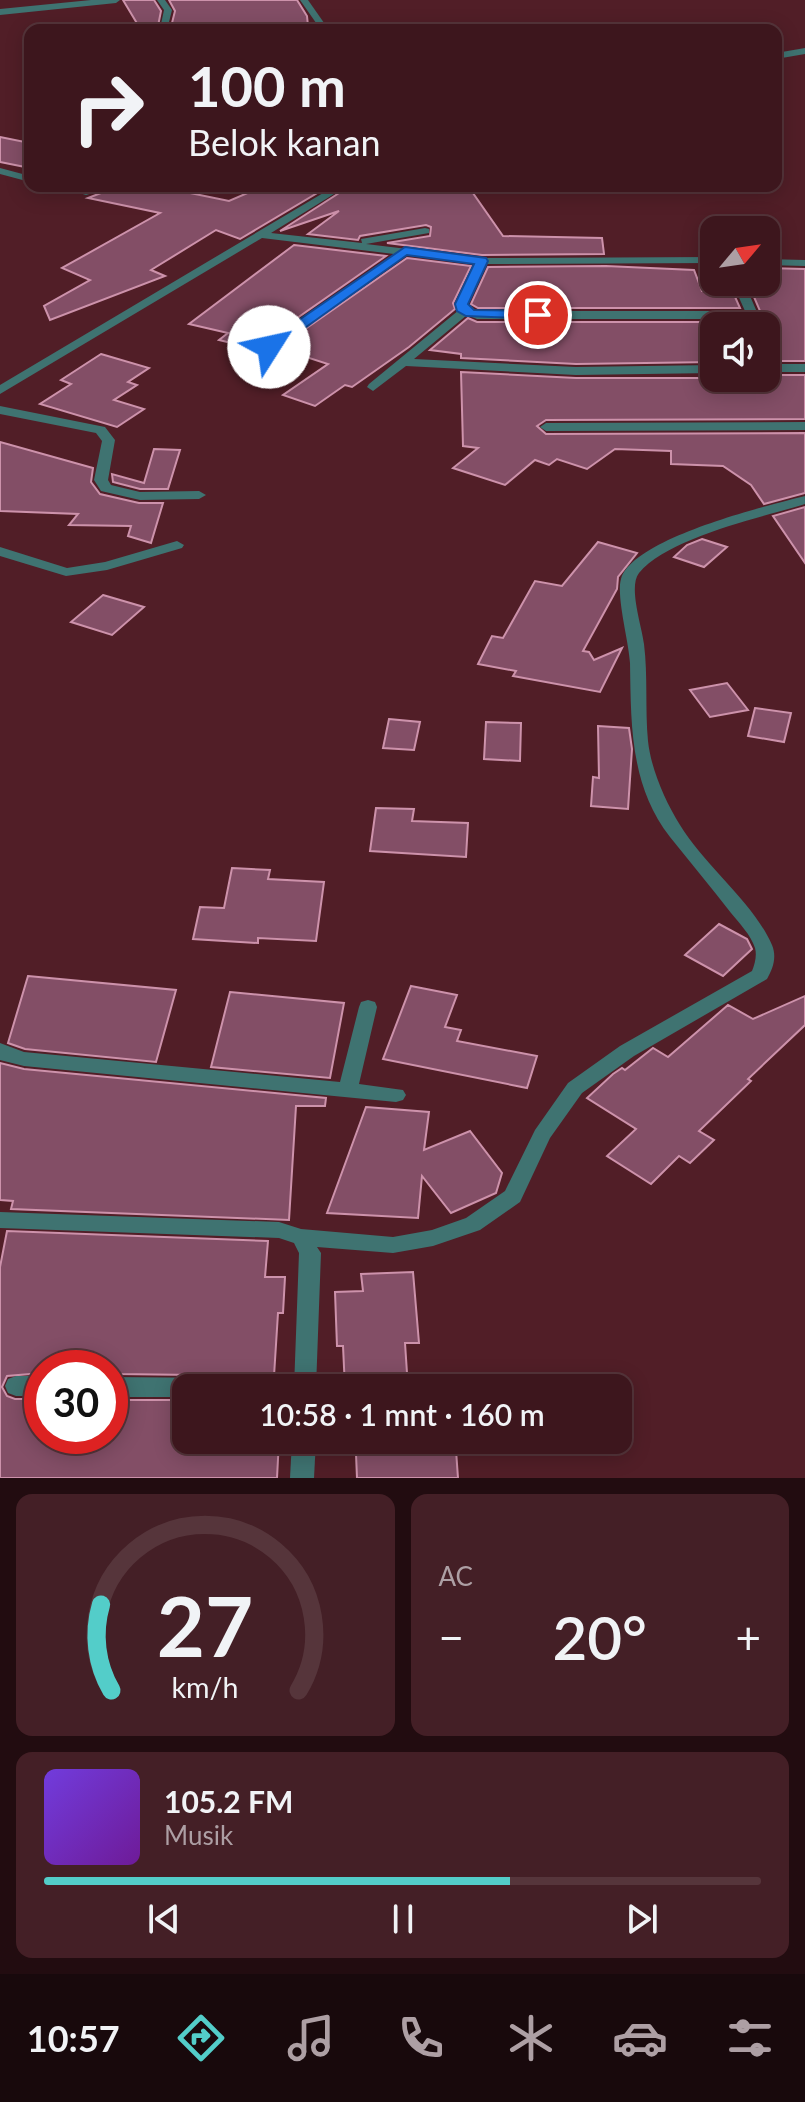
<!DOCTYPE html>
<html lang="id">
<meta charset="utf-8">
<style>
:root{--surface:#3d161d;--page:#441f26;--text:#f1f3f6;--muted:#ad9fa4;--line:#56353b;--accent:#53cdc9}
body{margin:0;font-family:Lato,sans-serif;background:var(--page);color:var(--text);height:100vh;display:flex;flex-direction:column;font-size:30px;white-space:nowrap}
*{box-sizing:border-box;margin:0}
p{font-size:26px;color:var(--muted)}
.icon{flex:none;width:44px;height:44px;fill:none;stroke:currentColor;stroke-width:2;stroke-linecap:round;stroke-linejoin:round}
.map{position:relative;height:1478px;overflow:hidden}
.sheet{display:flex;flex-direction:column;gap:16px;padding:16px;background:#220c10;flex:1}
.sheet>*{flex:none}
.hud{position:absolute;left:24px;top:24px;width:758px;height:168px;border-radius:16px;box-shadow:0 4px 20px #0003,0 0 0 2px var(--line);background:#3d161d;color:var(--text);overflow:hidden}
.needle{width:52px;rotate:61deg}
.controls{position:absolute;left:700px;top:216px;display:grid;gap:16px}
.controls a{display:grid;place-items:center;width:80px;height:80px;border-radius:16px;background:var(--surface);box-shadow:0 4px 20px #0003,0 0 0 2px var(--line);font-size:40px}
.speed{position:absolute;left:24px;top:1350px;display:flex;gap:16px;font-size:40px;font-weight:700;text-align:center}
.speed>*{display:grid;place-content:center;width:104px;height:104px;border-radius:50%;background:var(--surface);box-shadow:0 4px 20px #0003,0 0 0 2px var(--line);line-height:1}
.speed .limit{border:12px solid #d22;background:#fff;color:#111}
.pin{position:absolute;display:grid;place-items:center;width:68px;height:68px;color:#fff;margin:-34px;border:4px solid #fff;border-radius:50%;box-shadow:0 2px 8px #0007}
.me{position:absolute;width:88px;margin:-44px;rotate:55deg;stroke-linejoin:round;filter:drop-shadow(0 0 6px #0008)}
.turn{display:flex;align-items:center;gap:28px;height:168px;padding:0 32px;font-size:36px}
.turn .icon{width:104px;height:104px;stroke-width:2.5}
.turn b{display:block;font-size:56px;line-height:68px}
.big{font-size:60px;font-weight:600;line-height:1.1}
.sheet .card{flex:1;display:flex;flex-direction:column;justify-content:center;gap:12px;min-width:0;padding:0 28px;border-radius:16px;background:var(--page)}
.sheet .dial{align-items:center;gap:0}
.dial svg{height:208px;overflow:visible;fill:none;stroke:var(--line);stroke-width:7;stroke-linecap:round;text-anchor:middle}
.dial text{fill:var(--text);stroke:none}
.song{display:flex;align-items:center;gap:24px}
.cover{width:96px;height:96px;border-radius:12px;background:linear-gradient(135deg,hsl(260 70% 55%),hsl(280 70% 35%))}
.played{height:8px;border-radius:4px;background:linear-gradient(90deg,var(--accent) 65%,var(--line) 65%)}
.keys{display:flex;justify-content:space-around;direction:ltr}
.heat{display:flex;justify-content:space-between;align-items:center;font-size:44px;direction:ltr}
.sheet .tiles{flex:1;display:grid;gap:16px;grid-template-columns:1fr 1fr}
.card:last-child{grid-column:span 2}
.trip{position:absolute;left:172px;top:1374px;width:460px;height:80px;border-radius:16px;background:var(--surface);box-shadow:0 4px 20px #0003,0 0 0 2px var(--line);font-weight:600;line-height:80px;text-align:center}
.tab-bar{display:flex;height:128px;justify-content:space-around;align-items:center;background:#18090c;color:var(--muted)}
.tab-bar .icon{width:56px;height:56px}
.tab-bar .active{color:var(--accent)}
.tab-bar b{font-size:36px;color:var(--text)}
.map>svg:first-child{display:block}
.building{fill:#834e66;stroke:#cd92ab;stroke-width:2}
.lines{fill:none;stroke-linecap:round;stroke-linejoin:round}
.street{fill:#3f7371;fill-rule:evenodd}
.route{fill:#1a73e8;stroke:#114b97;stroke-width:2}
</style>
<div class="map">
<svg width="805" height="1478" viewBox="0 0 805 1478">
<rect width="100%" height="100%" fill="#511e27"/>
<g class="building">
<path d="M123,0H154L161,11L158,26L167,29L171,27L175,11L169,0H297L307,16L308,26L281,30H141Z"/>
<path d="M0,137L30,143V168L0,162Z"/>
<path d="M119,186H156L229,201L264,186H329L240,239L216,230L151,270L165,276L50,320L44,306L90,280L62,268L160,213L88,198Z"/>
<path d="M350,186H468L503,236L602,238L604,254L482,255L387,243L430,236L431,227L426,225L360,236L358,240L308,234L339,211L280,231Z"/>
<path d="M294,245L386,256L263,342L260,350L219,340L228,333L189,324Z"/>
<path d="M407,258L471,266L453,303L455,309L409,347L352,387L345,385L315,406L283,395L328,364L278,348Z"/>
<path d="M606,266L694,270L702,291L732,290L740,308H478L471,304L488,267Z"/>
<path d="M766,268L805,269V361H766V325L751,290H755L754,282H766Z"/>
<path d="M468,318L477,322H746L748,326H714V362L576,364L461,358V354L430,350Z"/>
<path d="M101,354L149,368L128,382L137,385L114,400L144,409L117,427L40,404L71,384L61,380Z"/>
<path d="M461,372L576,378H766V375H805V419L546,420L537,426L546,434L805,433V493L764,504L751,485L723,466L671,464V451L615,449L587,469L557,459L549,465L535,460L505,485L453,468L478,448L463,446Z"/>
<path d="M0,442L93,468L91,482L100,494L139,503H163L151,543L128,536L131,526L69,525L78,514L0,511Z"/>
<path d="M154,449L180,450L168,489H140L113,482L112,474L144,483Z"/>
<path d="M805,507V563L773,516Z"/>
<path d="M702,539L727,547L704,567L674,557L687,545Z"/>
<path d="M598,542L637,553L618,577L617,589L583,651L589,652L594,660L622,648L600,692L513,676L516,671L478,664L492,636L503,638L535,581L562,586Z"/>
<path d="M103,595L144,607L112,635L71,622Z"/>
<path d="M727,683L748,710L710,717L690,690Z"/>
<path d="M755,708L791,713L784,742L748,736Z"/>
<path d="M389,719L420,722L414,750L383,748Z"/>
<path d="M486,722L521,723L520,761L484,759Z"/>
<path d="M598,726L629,728L632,749L628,809L591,806L593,777L599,778Z"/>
<path d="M376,808L414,809L412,821L468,823L466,857L370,851Z"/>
<path d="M232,868L270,870L268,879L324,882L316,941L258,938V943L193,939L200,907L224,908Z"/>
<path d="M719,924L747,939L752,949L723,976L685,955Z"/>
<path d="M28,976L176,990L156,1062L25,1049L8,1043Z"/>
<path d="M411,986L457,995L445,1027L461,1030L457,1041L537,1056L527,1088L383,1059Z"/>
<path d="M230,992L344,1003L330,1078L211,1067Z"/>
<path d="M805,996V1025L748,1079L751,1081L699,1131L714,1140L690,1163L679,1156L651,1184L607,1156L636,1129L587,1098L613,1074L622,1068L625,1070L653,1048L668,1057L728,1005L753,1019Z"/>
<path d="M0,1063L24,1069L326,1098L325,1106H296L289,1220L11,1209L13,1201L0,1200Z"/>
<path d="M366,1107L429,1112L424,1150L470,1131L502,1173L496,1193L451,1213L422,1176L418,1218L327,1213Z"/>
<path d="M7,1231L268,1241L265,1277H285L283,1313H278L274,1376L116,1374L117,1371L110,1368H42V1373L7,1376L2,1387L7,1396L15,1399H42V1436H110L113,1400H186V1440H279L277,1478H0V1267Z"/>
<path d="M413,1272L419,1343H405L408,1388H345L343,1346H337L335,1292L363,1291L361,1274Z"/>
<path d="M456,1450L458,1478H357L356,1454Z"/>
</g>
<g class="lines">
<g class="street">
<path d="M91,0H120L116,3L0,15V9Z"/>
<path d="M157,0H165L172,10L168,26L161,24L164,10Z"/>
<path d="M300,0H308L329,30H321Z"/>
<path d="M805,48V54L776,59V53Z"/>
<path d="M0,168L30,176V182L0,174Z"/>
<path d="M56,186L86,189L116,186L86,195Z"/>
<path d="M335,186H347L271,233L362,243L361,239L425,228L429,229V233L366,244L482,258L714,257V263L486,264L468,304L470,309L478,311H745L732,282H744L763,326H751L748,319H477L467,315L414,359L576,367L714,365V373L576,375L406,366L373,391L367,387L369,384L459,310L456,304L475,264L406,255L269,351L263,347L265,344L394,254L262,238L0,394V385Z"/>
<path d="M766,259L805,260V266L766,265Z"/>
<rect x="766" y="364" width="39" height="8"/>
<path d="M0,406L105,427L115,440L108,480L111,485L140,492L199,491L206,495L199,499L140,500L101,491L94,480L102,441L96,433L0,414Z"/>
<path d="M805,422V430L546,431L540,427L546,423Z"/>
<path d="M805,496V504C760,518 669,537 639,573C628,587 642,626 644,644C648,676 645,709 648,741C651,769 665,801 680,825C704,865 754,903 772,945C777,957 773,969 767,979L634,1056L582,1093L550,1138L520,1202L480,1230L433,1246L393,1253L317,1247L321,1253L316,1388H294L299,1253L294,1243L279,1238L0,1228V1212L279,1222L301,1229L393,1237L432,1230L466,1218L505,1191L535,1130L568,1083L620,1046L752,971C755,964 757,955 755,948C751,935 739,923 731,913C711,887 690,862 670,837C630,786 631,724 630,663C629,642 616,596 621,579C633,538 766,506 805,496Z"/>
<path d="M177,541L184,545L182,548L107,570L66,576L0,556V547L67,568L105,562Z"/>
<path d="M368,1000L375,1002L377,1007L359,1084L403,1090L406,1095L403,1100L396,1102L24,1066L0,1060V1043L24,1052L340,1082L359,1007L361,1002Z"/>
<path d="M16,1376H42V1396H16L8,1393L5,1386L8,1379Z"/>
<path d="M110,1377L226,1378L234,1381L237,1388H186V1397H110Z"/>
<path d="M292,1440H316L314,1478H290Z"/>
</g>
</g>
<path class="route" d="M405,247L486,258L488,261L468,304L474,310L538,311L545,315L538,319L466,316L457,311L455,304L474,264L407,255L274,350H264V344Z"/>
</svg>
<div class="controls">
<a><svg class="needle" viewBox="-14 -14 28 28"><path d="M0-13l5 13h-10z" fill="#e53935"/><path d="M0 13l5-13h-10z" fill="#ad9fa4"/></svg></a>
<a><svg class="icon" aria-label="sound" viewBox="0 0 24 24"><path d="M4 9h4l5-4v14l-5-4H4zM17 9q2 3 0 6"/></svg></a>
</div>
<div class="speed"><div class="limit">30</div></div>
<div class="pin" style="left:538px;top:315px;background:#d93025"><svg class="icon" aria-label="arrive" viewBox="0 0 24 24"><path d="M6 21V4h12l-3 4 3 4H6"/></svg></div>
<svg class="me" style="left:269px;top:347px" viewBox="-20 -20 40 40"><circle r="19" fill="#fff"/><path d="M0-13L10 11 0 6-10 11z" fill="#1a73e8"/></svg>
<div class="trip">10:58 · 1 mnt · 160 m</div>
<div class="hud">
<div class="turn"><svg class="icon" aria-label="right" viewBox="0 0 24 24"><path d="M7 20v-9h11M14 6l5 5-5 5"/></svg><div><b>100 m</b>Belok kanan</div></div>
</div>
</div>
<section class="sheet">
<div class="tiles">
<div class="card dial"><svg viewBox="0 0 100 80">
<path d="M14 69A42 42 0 1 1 86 69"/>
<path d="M14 69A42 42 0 0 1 10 36" stroke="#53cdc9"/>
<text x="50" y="56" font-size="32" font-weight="700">27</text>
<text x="50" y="72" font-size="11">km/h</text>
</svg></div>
<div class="card"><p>AC</p>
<div class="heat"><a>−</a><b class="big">20°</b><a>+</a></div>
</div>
<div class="card">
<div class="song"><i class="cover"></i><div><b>105.2 FM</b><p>Musik</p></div></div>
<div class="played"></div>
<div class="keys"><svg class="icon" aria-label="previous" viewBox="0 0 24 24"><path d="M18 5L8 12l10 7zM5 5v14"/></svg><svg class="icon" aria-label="pause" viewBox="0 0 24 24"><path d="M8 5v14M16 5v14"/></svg><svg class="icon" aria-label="next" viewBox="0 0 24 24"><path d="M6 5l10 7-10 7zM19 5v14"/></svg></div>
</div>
</div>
</section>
<nav class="tab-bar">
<b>10:57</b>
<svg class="icon active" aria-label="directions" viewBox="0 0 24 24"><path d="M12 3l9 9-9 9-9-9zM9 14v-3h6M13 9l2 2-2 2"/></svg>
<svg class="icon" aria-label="music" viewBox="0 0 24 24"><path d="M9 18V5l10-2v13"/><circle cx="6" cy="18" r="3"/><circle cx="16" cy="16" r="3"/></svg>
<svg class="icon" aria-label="phone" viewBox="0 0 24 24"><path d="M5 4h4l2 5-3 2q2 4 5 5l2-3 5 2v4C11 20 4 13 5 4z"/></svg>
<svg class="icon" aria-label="climate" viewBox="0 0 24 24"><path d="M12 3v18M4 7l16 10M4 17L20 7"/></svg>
<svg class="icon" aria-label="car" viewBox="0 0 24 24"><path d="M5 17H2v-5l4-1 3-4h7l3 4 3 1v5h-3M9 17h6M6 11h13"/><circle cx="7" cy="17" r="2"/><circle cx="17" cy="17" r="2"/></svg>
<svg class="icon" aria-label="filters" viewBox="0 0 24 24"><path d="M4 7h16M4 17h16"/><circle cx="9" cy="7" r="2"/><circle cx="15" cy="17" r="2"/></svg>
</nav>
